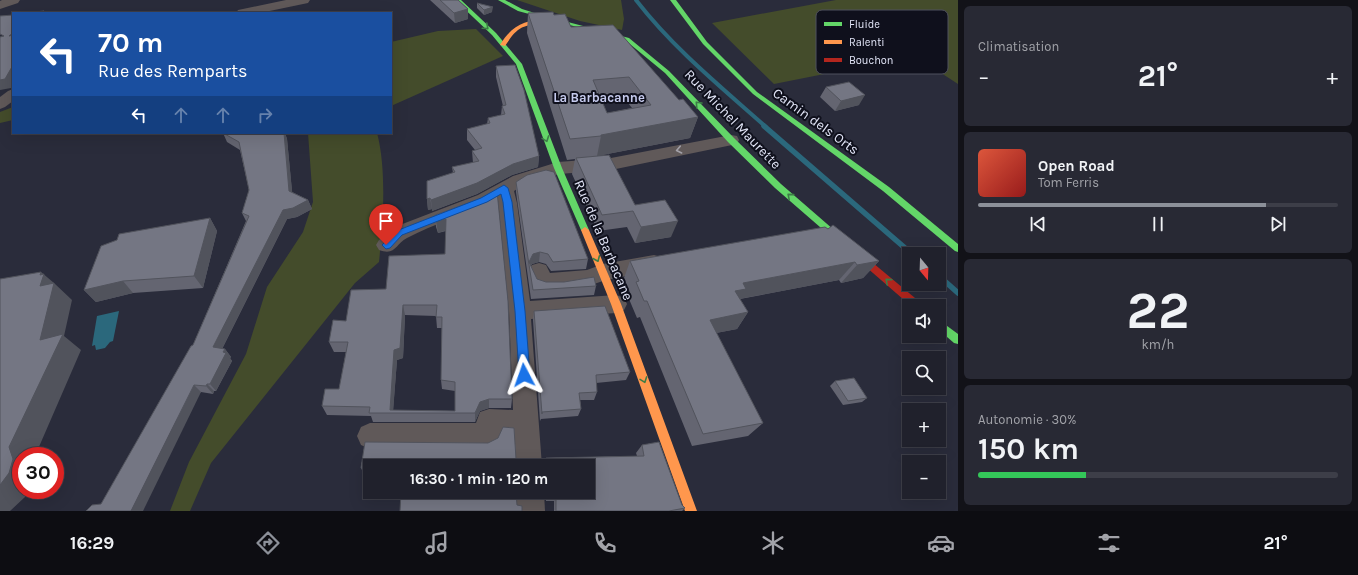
<!DOCTYPE html>
<html lang="fr">
<meta charset="utf-8">
<style>
:root{--surface:#20212c;--page:#282934;--text:#f1f3f6;--muted:#a2a3a9;--line:#3d3e48;--accent:#8c9099}
body{margin:0;font-family:Karla,sans-serif;background:var(--page);color:var(--text);height:100vh;display:flex;flex-direction:column;font-size:15px;white-space:nowrap}
*{box-sizing:border-box;margin:0}
p{font-size:13px;color:var(--muted)}
.icon{flex:none;width:22px;height:22px;fill:none;stroke:currentColor;stroke-width:2;stroke-linecap:round;stroke-linejoin:round}
.map{position:relative;flex:1;overflow:hidden}
.panel{display:flex;flex-direction:column;gap:6px;padding:6px;background:#121218;width:400px}
.panel>*{flex:none}
.guide{position:absolute;left:12px;top:12px;width:380px;height:122px;border-radius:0px;box-shadow:0 4px 16px #0002,0 0 0 1px var(--line);background:#1a4fa0;color:#fff;overflow:hidden}
.needle{width:26px;rotate:161deg}
.fabs{position:absolute;left:902px;top:247px;display:grid;gap:8px}
.fabs a{display:grid;place-items:center;width:44px;height:44px;border-radius:0px;background:var(--surface);box-shadow:0 4px 16px #0002,0 0 0 1px var(--line);font-size:20px}
.speed{position:absolute;left:12px;top:447px;display:flex;gap:8px;font-size:20px;font-weight:700;text-align:center}
.speed>*{display:grid;place-content:center;width:52px;height:52px;border-radius:50%;background:var(--surface);box-shadow:0 4px 16px #0002,0 0 0 1px var(--line);line-height:1}
.speed .limit{border:6px solid #d22;background:#fff;color:#111}
.pin{position:absolute;display:grid;place-items:center;width:34px;height:34px;color:#fff;margin:-41px -17px;border-radius:50% 50% 50% 0;rotate:-45deg;box-shadow:0 0 4px #0007}
.pin .icon{rotate:45deg}
.me{position:absolute;width:44px;margin:-22px;rotate:356deg;stroke-linejoin:round;filter:drop-shadow(0 0 3px #0008)}
.turn{display:flex;align-items:center;gap:14px;height:84px;padding:0 20px;font-size:18px}
.turn .icon{width:52px;height:52px;stroke-width:2.5}
.turn b{display:block;font-size:28px;line-height:34px}
.lanes{display:flex;align-items:center;height:38px;padding:0 20px;background:#0003;justify-content:center;gap:20px;direction:ltr}
.lanes .off{opacity:.35}
.big{font-size:30px;font-weight:700;line-height:1.1}
.panel .card{flex:1;display:flex;flex-direction:column;justify-content:center;gap:6px;min-width:0;padding:0 14px;border-radius:6px;background:var(--page)}
.panel .dial{align-items:center;gap:0}
.dial b{font-size:52px;line-height:1}
.song{display:flex;align-items:center;gap:12px}
.cover{width:48px;height:48px;border-radius:6px;background:linear-gradient(135deg,hsl(10 70% 55%),hsl(0 70% 35%))}
.played{height:4px;border-radius:2px;background:linear-gradient(90deg,var(--accent) 80%,var(--line) 80%)}
.keys{display:flex;justify-content:space-around;direction:ltr}
.heat{display:flex;justify-content:space-between;align-items:center;font-size:22px;direction:ltr}
.charge{height:6px;border-radius:3px;background:linear-gradient(90deg,#34c759 30%,var(--line) 0)}
.trip{position:absolute;left:363px;top:459px;width:232px;height:40px;border-radius:0px;background:var(--surface);box-shadow:0 4px 16px #0002,0 0 0 1px var(--line);font-weight:700;line-height:40px;text-align:center}
.tabs{display:flex;height:64px;justify-content:space-around;align-items:center;background:#0d0d12;color:var(--muted)}
.tabs .icon{width:28px;height:28px}
.tabs .selected{color:var(--accent)}
.tabs b{font-size:18px;color:var(--text)}
main{display:flex;flex:1;min-height:0}
.map>svg:first-child{display:block}
.green{fill:#444c2b}
.water{fill:#2b687c}
.lines{fill:none;stroke-linecap:round;stroke-linejoin:round}
.stream-far1{stroke:#2b687c;stroke-width:4}
.stream{stroke:#2b687c;stroke-width:5.5}
.street{fill:#605959;fill-rule:evenodd}
.fast{fill:#63d668;fill-rule:evenodd}
.slow{fill:#ff974d;fill-rule:evenodd}
.jam{fill:#b3261e;fill-rule:evenodd}
.wall{fill:#646571;fill-rule:evenodd}
.shaded-wall{fill:#51535c}
.building{fill:#747683;stroke:#51535c;fill-rule:evenodd}
.oneway{stroke:#3d7d46}
.oneway2{stroke:#a2a0a8}
.route{fill:#1a73e8;stroke:#114b97}
.labels{text-anchor:middle;stroke-width:4;stroke-linejoin:round;paint-order:stroke}
.far-neighbourhood-label{font-size:13px;font-weight:bold;fill:#c6cbee;stroke:#0f101c}
.street-label{font-size:14px;fill:#e3e6f8;stroke:#0f101c}
.key{fill:#0f101c;stroke:#4f505e;stroke-width:1}
.key-label{font-size:11px;fill:#e3e6f8}
</style>
<main>
<div class="map">
<svg width="958" height="511" viewBox="0 0 958 511">
<rect width="100%" height="100%" fill="#2a2c3b"/>
<g class="green">
<path d="M517,0H621L624,19L622,30L580,21Z"/>
<path d="M836,0H958V84L915,56L774,84L712,23Z"/>
<path d="M476,29L503,56L391,106V42L438,31Z"/>
<path d="M13,107V120L0,123V112Z"/>
<path d="M308,133H377C387,170 383,224 379,262L355,283L211,463L190,511H170L189,462L246,354L267,287L303,232L313,202Z"/>
</g>
<path class="water" d="M119,311L113,341L110,342L105,348L96,350L95,345L92,346L97,316Z"/>
<g class="lines">
<path class="stream-far1" d="M636,0C673,48 721,87 766,127"/>
<g class="stream">
<path d="M764,126L912,254"/>
<path d="M939,276L958,293"/>
</g>
<g class="street">
<path d="M2,0H20L18,3L0,9V1Z"/>
<path d="M286,0H310L308,3L260,13H236L238,10Z"/>
<path d="M13,89V101L5,107L0,109V97L8,91Z"/>
<path d="M731,135L737,136L739,140L737,144L611,170L559,174L525,184L514,191L517,203L530,301L616,295L624,298L627,304L624,310L616,313L531,319L542,466H516L514,435L501,434L497,445L488,449H370L361,445L357,436L361,427L370,423H476L480,412L489,409L513,410L509,311L498,200L490,205C463,215 434,224 407,238C395,244 396,256 379,250L376,245L379,240L392,228L478,195L513,176L558,162L611,158Z"/>
<path d="M654,255L661,257L664,263L661,269L606,280L588,286L544,290L537,288L529,271L532,265L539,263L546,265L550,273L587,270L603,264Z"/>
<path d="M516,492H544L545,511H517Z"/>
</g>
<g class="fast">
<path d="M455,0H461L496,33L522,64L562,168L589,230L588,232L585,233L581,230L554,168L516,64L492,35Z"/>
<path d="M498,0H505L522,9L541,15L629,38L669,71L734,138L781,184L849,243L850,245L849,247H843L775,188L728,142L665,73L625,40L518,11Z"/>
<path d="M670,0H676L707,42L757,92L889,187L958,244V252L955,251L883,191L753,94L703,44Z"/>
<path d="M939,320L958,334V344L954,343L939,330Z"/>
</g>
<g class="slow">
<path d="M546,19L548,20V22C524,26 519,24 505,46L500,45C511,26 525,20 546,19Z"/>
<path d="M585,227L589,230L621,304L697,511H685L611,304L581,230Z"/>
</g>
<path class="jam" d="M846,242L849,243L921,303L923,306H911L843,247L842,245L843,243Z"/>
</g>
<g class="wall">
<path d="M430,0H458L468,9V19L455,23Z"/>
<path d="M477,3L492,12L484,15L477,8Z"/>
<path d="M528,13L554,15L679,100L698,117L690,138L597,156L635,205L671,237L635,243L627,227L598,231L572,174L575,159L567,160L527,33ZM624,98L632,108L607,113L601,100Z"/>
<path d="M496,66L539,156L538,167L512,175L477,194L432,211V209L428,210L427,199L453,173L452,167L473,163L472,151L475,150L467,140V129L487,124L488,118L501,115L502,106H503L496,77Z"/>
<path d="M826,87L859,105L835,111L820,97Z"/>
<path d="M223,133H285L287,139L292,192L308,200L312,209L297,217L287,219L222,349H225L231,357L230,358L232,361L216,391H214L213,394L201,392L101,504L193,345L246,221L242,213L249,190L240,150L227,142Z"/>
<path d="M516,182L588,259L586,269L551,271L546,264L539,262L532,264L531,266L537,279L546,282L596,286L594,295L531,299L516,192Z"/>
<path d="M491,195L512,399L511,408H489L480,411L475,422H373L371,416L327,415L322,406L339,389L346,352H334L329,342L346,321L386,289L445,254L446,231L438,233L436,227L435,215ZM405,315L436,316L437,328H442L441,380L442,389L455,391V411L393,410L397,360L403,358Z"/>
<path d="M210,218L217,231L203,288L133,293L96,302L84,290Z"/>
<path d="M828,229L879,261L863,278L841,283L839,280L740,299L748,312L737,329L716,333L763,423L748,436L692,446L640,317L637,318L629,299L631,295L624,278L630,261Z"/>
<path d="M534,311L630,372L626,380L596,383L597,392L594,400H580L581,409L578,416L541,419L540,421L533,320Z"/>
<path d="M835,381L867,398L862,402L843,405L830,386Z"/>
<path d="M503,427L514,428L516,459L517,460H544L546,458L637,456L636,453L642,445L659,442L682,505L685,508L682,511H554V501H546V492H588V466H370V476H365L361,468L365,442L488,443L498,438Z"/>
</g>
<g class="shaded-wall">
<path d="M493,7L492,12L484,15V10Z"/>
<path d="M468,9V19L455,23L454,13Z"/>
<path d="M13,65V85L11,88L0,90V80Z"/>
<path d="M865,95L859,105L835,111L841,101Z"/>
<path d="M698,117L690,138L597,156L601,136V135Z"/>
<path d="M284,133H285L287,139L293,200L289,191Z"/>
<path d="M539,156L538,167L512,175L477,194L432,211L431,200L513,164Z"/>
<path d="M430,198L432,209L428,210L427,199Z"/>
<path d="M308,200L312,209L297,217L287,219L219,355L213,347L283,210Z"/>
<path d="M210,218L217,231L203,288L194,276Z"/>
<path d="M446,219L447,230L438,233L436,221Z"/>
<path d="M678,221L671,237L635,243L641,227Z"/>
<path d="M540,252L539,262L532,264L529,268V262L533,254Z"/>
<path d="M879,261L863,278L841,283L857,265Z"/>
<path d="M855,262L839,280L739,299L735,291L743,283Z"/>
<path d="M41,272L54,283L72,300L64,336L81,350L35,456H21V490H30L25,497L10,511H0V485L9,447L40,340V275Z"/>
<path d="M123,281L133,293L96,302L84,290Z"/>
<path d="M403,305L405,315L403,358L397,360L393,413L390,410L394,350Z"/>
<path d="M748,312L737,329L700,336L710,320Z"/>
<path d="M225,349L231,357L230,358L232,361L216,391L210,384Z"/>
<path d="M207,384L214,391L213,394L206,386Z"/>
<path d="M194,385L201,392L143,511H131Z"/>
<path d="M489,399V408L480,411L475,422V413L480,402Z"/>
</g>
<g class="building">
<path d="M440,0H458L468,9L454,13Z"/>
<path d="M477,3L493,7L484,10Z"/>
<path d="M44,11L40,13H25Z"/>
<path d="M553,12L554,15L565,14L571,27L613,25L679,100L683,99L698,117L601,135V136L570,139L528,13ZM629,77L651,105L607,113L593,80Z"/>
<path d="M13,15V33L9,36L13,35V65L5,79L0,80V37L4,36L0,34V16Z"/>
<path d="M515,65L524,90L539,156L513,164L477,183L431,200L430,198L427,199V181L455,172L452,167L479,161L472,151L482,148L467,129L490,123L488,118L505,114L502,106L506,105L496,66Z"/>
<path d="M849,82L865,95L841,101L826,87Z"/>
<path d="M223,133H284L289,191L308,200L293,208L283,210L213,347L225,349L223,352L226,353L210,384H207L206,386L194,385L131,511H86L92,505L101,504L191,346L193,345L249,216L242,213L249,190L239,142Z"/>
<path d="M609,155L635,205L665,200L678,221L641,227L633,211L602,215L576,158Z"/>
<path d="M546,170L554,172L588,259L553,262L548,254L540,252L533,254L529,262L537,279L546,282H564L594,277L596,286L533,290L516,182L527,175Z"/>
<path d="M497,191L508,301L512,399H489L480,402L475,413H369L370,407L322,406L325,389H339L348,342H329L333,320L346,321L351,290L386,289L389,256L445,254L446,219L436,221L435,215L491,195ZM403,305H437L436,317H442L441,380L455,382V411L390,410L394,350L400,348Z"/>
<path d="M210,218L194,276L123,281L84,290L101,246L117,240L119,234Z"/>
<path d="M833,225L879,261L857,265L855,262L743,283L746,289L735,291L748,312L710,320L763,423L703,434L647,301H644L636,282L639,281L630,261L825,227L828,229Z"/>
<path d="M41,272L40,275L44,274L40,286L54,283L40,340L63,334L9,447L13,459L9,473L0,485V279Z"/>
<path d="M605,306L630,372L596,375L597,392L579,393L581,409L542,412V414L534,311Z"/>
<path d="M854,378L867,398L848,401L835,381Z"/>
<path d="M503,427L514,428L516,459L517,460H544L546,458L644,456L642,445L659,442L682,505L685,508L669,511H556V495L548,494V492H588V466H370V468H361L365,442L488,443L498,438Z"/>
<path d="M401,492H516L517,505L522,506V511H400Z"/>
</g>
<defs><path id="oneway-chevron" d="M-2-3.5L2.5 0L-2 3.5" fill="none" stroke-width="1.6" stroke-linecap="round" stroke-linejoin="round"/></defs>
<g class="oneway">
<use href="#oneway-chevron" transform="translate(486 27) rotate(42)"/>
<use href="#oneway-chevron" transform="translate(698 104) rotate(-133)"/>
<use href="#oneway-chevron" transform="translate(546 139) rotate(70)"/>
<use href="#oneway-chevron" transform="translate(790 196) rotate(-139)"/>
<use href="#oneway-chevron" transform="translate(597 259) rotate(67)"/>
<use href="#oneway-chevron" transform="translate(888 281) rotate(-139)"/>
<use href="#oneway-chevron" transform="translate(644 380) rotate(70)"/>
</g>
<use class="oneway2" href="#oneway-chevron" transform="translate(679 150) rotate(168)"/>
<path class="route" d="M504,185L508,188L512,202L525,311L530,375L528,378L524,380L520,378L519,375L515,311L503,202L501,194L487,202L402,235L390,248L386,249L382,245L396,231L481,198Z"/>
<g class="labels">
<g class="far-neighbourhood-label">
<text x="599" y="102">La Barbacanne</text>
</g>
<g class="street-label">
<text transform="translate(733 119) rotate(46)" y="5">Rue Michel Maurette</text>
<text transform="translate(816 121) rotate(36)" y="5">Camin dels Orts</text>
<text transform="translate(604 240) rotate(67)" y="5">Rue de la Barbacane</text>
</g>
</g>
<rect x="816" y="10" width="132" height="64" rx="6" class="key"/>
<rect x="824" y="22" width="18" height="4" fill="#63d668"/>
<rect x="824" y="40" width="18" height="4" fill="#ff974d"/>
<rect x="824" y="58" width="18" height="4" fill="#b3261e"/>
<g class="key-label">
<text x="849" y="28">Fluide</text>
<text x="849" y="46">Ralenti</text>
<text x="849" y="64">Bouchon</text>
</g>
</svg>
<div class="fabs">
<a><svg class="needle" viewBox="-14 -14 28 28"><path d="M0-13l5 13h-10z" fill="#e53935"/><path d="M0 13l5-13h-10z" fill="#a2a3a9"/></svg></a>
<a><svg class="icon" aria-label="sound" viewBox="0 0 24 24"><path d="M4 9h4l5-4v14l-5-4H4zM17 9q2 3 0 6"/></svg></a>
<a><svg class="icon" aria-label="search" viewBox="0 0 24 24"><circle cx="10" cy="10" r="6"/><path d="M15 15l6 6"/></svg></a>
<a>+</a>
<a>−</a>
</div>
<div class="speed"><div class="limit">30</div></div>
<div class="pin" style="left:386px;top:245px;background:#d93025"><svg class="icon" aria-label="arrive" viewBox="0 0 24 24"><path d="M6 21V4h12l-3 4 3 4H6"/></svg></div>
<svg class="me" style="left:524px;top:375px" viewBox="-20 -20 40 40"><path d="M0-17L14 15 0 8-14 15z" fill="#1a73e8" stroke="#fff" stroke-width="4"/></svg>
<div class="trip">16:30 · 1 min · 120 m</div>
<div class="guide">
<div class="turn"><svg class="icon" aria-label="left" viewBox="0 0 24 24"><path d="M17 20v-9H6M10 6l-5 5 5 5"/></svg><div><b>70 m</b>Rue des Remparts</div></div>
<div class="lanes"><svg class="icon" aria-label="left" viewBox="0 0 24 24"><path d="M17 20v-9H6M10 6l-5 5 5 5"/></svg><svg class="icon off" aria-label="ahead" viewBox="0 0 24 24"><path d="M12 20V5M6 11l6-6 6 6"/></svg><svg class="icon off" aria-label="ahead" viewBox="0 0 24 24"><path d="M12 20V5M6 11l6-6 6 6"/></svg><svg class="icon off" aria-label="right" viewBox="0 0 24 24"><path d="M7 20v-9h11M14 6l5 5-5 5"/></svg></div>
</div>
</div>
<section class="panel">
<div class="card"><p>Climatisation</p>
<div class="heat"><a>−</a><b class="big">21°</b><a>+</a></div>
</div>
<div class="card">
<div class="song"><i class="cover"></i><div><b>Open Road</b><p>Tom Ferris</p></div></div>
<div class="played"></div>
<div class="keys"><svg class="icon" aria-label="previous" viewBox="0 0 24 24"><path d="M18 5L8 12l10 7zM5 5v14"/></svg><svg class="icon" aria-label="pause" viewBox="0 0 24 24"><path d="M8 5v14M16 5v14"/></svg><svg class="icon" aria-label="next" viewBox="0 0 24 24"><path d="M6 5l10 7-10 7zM19 5v14"/></svg></div>
</div>
<div class="card dial"><b>22</b><p>km/h</p></div>
<div class="card"><p>Autonomie · 30%</p><b class="big">150 km</b><div class="charge"></div></div>
</section>
</main>
<nav class="tabs">
<b>16:29</b>
<svg class="icon selected" aria-label="directions" viewBox="0 0 24 24"><path d="M12 3l9 9-9 9-9-9zM9 14v-3h6M13 9l2 2-2 2"/></svg>
<svg class="icon" aria-label="music" viewBox="0 0 24 24"><path d="M9 18V5l10-2v13"/><circle cx="6" cy="18" r="3"/><circle cx="16" cy="16" r="3"/></svg>
<svg class="icon" aria-label="phone" viewBox="0 0 24 24"><path d="M5 4h4l2 5-3 2q2 4 5 5l2-3 5 2v4C11 20 4 13 5 4z"/></svg>
<svg class="icon" aria-label="climate" viewBox="0 0 24 24"><path d="M12 3v18M4 7l16 10M4 17L20 7"/></svg>
<svg class="icon" aria-label="car" viewBox="0 0 24 24"><path d="M5 17H2v-5l4-1 3-4h7l3 4 3 1v5h-3M9 17h6M6 11h13"/><circle cx="7" cy="17" r="2"/><circle cx="17" cy="17" r="2"/></svg>
<svg class="icon" aria-label="filters" viewBox="0 0 24 24"><path d="M4 7h16M4 17h16"/><circle cx="9" cy="7" r="2"/><circle cx="15" cy="17" r="2"/></svg>
<b>21°</b>
</nav>
